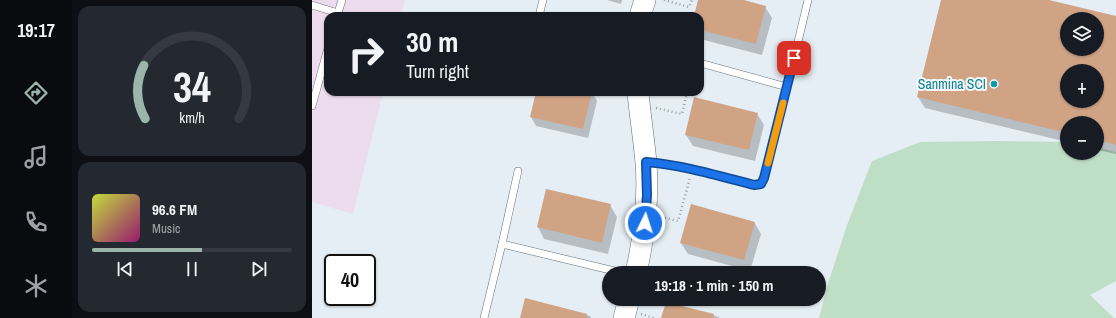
<!DOCTYPE html>
<meta charset="utf-8">
<style>
:root{--surface:#171b24;--page:#242831;--text:#f1f3f6;--muted:#9ea1a6;--line:#363941;--accent:#9bb5ab}
body{margin:0;font-family:"Archivo Narrow",sans-serif;background:var(--page);color:var(--text);height:100vh;display:flex;flex-direction:column;font-size:15px;white-space:nowrap}
*{box-sizing:border-box;margin:0}
p{font-size:13px;color:var(--muted)}
.icon{flex:none;width:22px;height:22px;fill:none;stroke:currentColor;stroke-width:2;stroke-linecap:round;stroke-linejoin:round}
.map{position:relative;flex:1;overflow:hidden}
.details{display:flex;flex-direction:column;gap:6px;padding:6px;background:#0d0f14;width:240px}
.details>*{flex:none}
.banner{position:absolute;left:12px;top:12px;width:380px;height:84px;border-radius:12px;box-shadow:0 1px 3px #0004;background:#171b24;color:var(--text);overflow:hidden}
.controls{position:absolute;left:748px;top:12px;display:grid;gap:8px}
.controls a{display:grid;place-items:center;width:44px;height:44px;border-radius:50%;background:var(--surface);box-shadow:0 1px 3px #0004;font-size:20px}
.speed{position:absolute;left:12px;top:254px;display:flex;gap:8px;font-size:20px;font-weight:700;text-align:center}
.speed>*{display:grid;place-content:center;width:52px;height:52px;border-radius:50%;background:var(--surface);box-shadow:0 1px 3px #0004;line-height:1}
.speed .limit{border:2px solid #111;border-radius:6px;background:#fff;color:#111}
.pin{position:absolute;display:grid;place-items:center;width:34px;height:34px;color:#fff;margin:-17px;border-radius:8px;box-shadow:0 2px 6px #0006}
.me{position:absolute;width:44px;margin:-22px;rotate:4deg;stroke-linejoin:round;filter:drop-shadow(0 0 3px #0008)}
.turn{display:flex;align-items:center;gap:14px;height:84px;padding:0 16px;font-size:18px}
.turn .icon{width:52px;height:52px;stroke-width:2.5}
.turn b{display:block;font-size:28px;line-height:34px}
.details .card{flex:1;display:flex;flex-direction:column;justify-content:center;gap:6px;min-width:0;padding:0 14px;border-radius:12px;background:var(--page)}
.details .dial{align-items:center;gap:0}
.dial svg{height:104px;overflow:visible;fill:none;stroke:var(--line);stroke-width:7;stroke-linecap:round;text-anchor:middle}
.dial text{fill:var(--text);stroke:none}
.song{display:flex;align-items:center;gap:12px}
.cover{width:48px;height:48px;border-radius:6px;background:linear-gradient(135deg,hsl(70 70% 55%),hsl(320 70% 35%))}
.played{height:4px;border-radius:2px;background:linear-gradient(90deg,var(--accent) 55%,var(--line) 55%)}
.keys{display:flex;justify-content:space-around;direction:ltr}
.trip{position:absolute;left:290px;top:266px;width:224px;height:40px;border-radius:20px;background:var(--surface);box-shadow:0 1px 3px #0004;font-weight:700;line-height:40px;text-align:center}
main{display:flex;flex:1;min-height:0}
.menu{display:flex;flex-direction:column;width:72px;justify-content:space-around;align-items:center;background:#090b0e;color:var(--muted)}
.menu .icon{width:28px;height:28px}
.menu .active{color:var(--accent)}
.menu b{font-size:18px;color:var(--text)}
.map>svg:first-child{display:block}
.commercial{fill:#eddcee}
.green{fill:#bfdec6}
.shadow{fill:#0003;fill-rule:evenodd}
.building{fill:#d0a385;fill-rule:evenodd}
.lines{fill:none;stroke-linecap:round;stroke-linejoin:round}
.lane-casing{stroke:#697076;stroke-width:8}
.secondary-casing{stroke:#697076;stroke-width:22}
.path{stroke:#989fa3;stroke-width:2.5;stroke-dasharray:1 3;stroke-linecap:butt}
.lane{stroke:#fff;stroke-width:7}
.secondary{stroke:#fff;stroke-width:21}
.route-casing{stroke:#114b97;stroke-width:10}
.route{stroke:#1a73e8;stroke-width:7}
.slow{stroke:#f59e0b;stroke-width:7}
.culture-dot{fill:#0f9aa8;stroke:#f5fafe;stroke-width:1.5}
.labels{text-anchor:middle;stroke-width:4;stroke-linejoin:round;paint-order:stroke}
.culture-label{font-size:14px;fill:#0d838f;stroke:#f5fafe;text-anchor:end}
</style>
<main>
<nav class="menu">
<b>19:17</b>
<svg class="icon active" aria-label="directions" viewBox="0 0 24 24"><path d="M12 3l9 9-9 9-9-9zM9 14v-3h6M13 9l2 2-2 2"/></svg>
<svg class="icon" aria-label="music" viewBox="0 0 24 24"><path d="M9 18V5l10-2v13"/><circle cx="6" cy="18" r="3"/><circle cx="16" cy="16" r="3"/></svg>
<svg class="icon" aria-label="phone" viewBox="0 0 24 24"><path d="M5 4h4l2 5-3 2q2 4 5 5l2-3 5 2v4C11 20 4 13 5 4z"/></svg>
<svg class="icon" aria-label="climate" viewBox="0 0 24 24"><path d="M12 3v18M4 7l16 10M4 17L20 7"/></svg>
</nav>
<section class="details">
<div class="card dial"><svg viewBox="0 0 100 80">
<path d="M14 69A42 42 0 1 1 86 69"/>
<path d="M14 69A42 42 0 0 1 13 28" stroke="#9bb5ab"/>
<text x="50" y="56" font-size="32" font-weight="700">34</text>
<text x="50" y="72" font-size="11">km/h</text>
</svg></div>
<div class="card">
<div class="song"><i class="cover"></i><div><b>96.6 FM</b><p>Music</p></div></div>
<div class="played"></div>
<div class="keys"><svg class="icon" aria-label="previous" viewBox="0 0 24 24"><path d="M18 5L8 12l10 7zM5 5v14"/></svg><svg class="icon" aria-label="pause" viewBox="0 0 24 24"><path d="M8 5v14M16 5v14"/></svg><svg class="icon" aria-label="next" viewBox="0 0 24 24"><path d="M6 5l10 7-10 7zM19 5v14"/></svg></div>
</div>
</section>
<div class="map">
<svg width="804" height="318" viewBox="0 0 804 318">
<rect width="100%" height="100%" fill="#e5eef4"/>
<path class="commercial" d="M0,0H93L89,16H16V92H71L41,214L0,202Z"/>
<path class="green" d="M683,141L755,142V153H785V147L804,152V281L778,295L802,318H507L515,287L535,225L560,161L608,142Z"/>
<g class="shadow">
<path d="M295,0H310L309,4Z"/>
<path d="M387,0H428L453,7L460,18L450,55L388,39V16H383Z"/>
<path d="M630,0H733L804,17V154L785,150V123H755V142L613,108L606,97ZM755,19H785V49H755ZM755,71H785V101H755Z"/>
<path d="M225,92H280L285,101L276,138L224,126L219,117Z"/>
<path d="M445,114L452,125L443,161L381,146L374,135Z"/>
<path d="M235,190L298,205L305,217L296,254L232,239L226,227Z"/>
<path d="M442,222L449,234L438,271L376,254L369,243Z"/>
<path d="M214,300L278,316L279,318H209Z"/>
<path d="M354,303L407,317V318H350Z"/>
</g>
<g class="building">
<path d="M386,0H432L454,6L444,44L388,30V16H382Z"/>
<path d="M629,0H737L804,16V145L785,140V123H755V133L605,97ZM755,19H785V49H755ZM755,71H785V101H755Z"/>
<path d="M224,92H280L271,129L218,117Z"/>
<path d="M382,97L446,113L437,150L373,135Z"/>
<path d="M234,189L299,204L290,243L225,227Z"/>
<path d="M379,204L443,222L432,260L368,243Z"/>
<path d="M213,298L275,314V318H208Z"/>
<path d="M354,302L402,314L401,318H349Z"/>
</g>
<g class="lines">
<defs>
<g id="lane">
<path d="M0,5L26,13L30,0"/>
<path d="M227,16L231,0"/>
<path d="M388,63L475,87L496,0"/>
<path d="M0,106L16,48"/>
<path d="M336,162C372,165 407,176 442,185L449,183L452,178L475,87"/>
<path d="M190,244L206,171"/>
<path d="M172,318L190,244L311,273"/>
</g>
<g id="secondary">
<path d="M328,16L333,0"/>
<path d="M324,273C332,237 337,200 334,163C332,139 328,116 326,92"/>
<path d="M312,318L317,299"/>
</g>
</defs>
<use href="#lane" class="lane-casing"/>
<use href="#secondary" class="secondary-casing"/>
<g class="path">
<path d="M352,0L377,7L380,0"/>
<path d="M344,108L370,114L375,92"/>
<path d="M349,217L366,221L378,178"/>
<path d="M329,314L342,318"/>
</g>
<use href="#lane" class="lane"/>
<use href="#secondary" class="secondary"/>
</g>
<g class="lines">
<defs>
<path id="route" d="M333,223L335,195L334,162C371,165 407,176 442,185L449,184L452,178L482,58"/>
</defs>
<use href="#route" class="route-casing"/>
<use href="#route" class="route"/>
<path class="slow" d="M456,163L471,103"/>
</g>
<circle class="culture-dot" cx="682" cy="84" r="4"/>
<g class="labels">
<g class="culture-label">
<text x="674" y="89">Sanmina SCI</text>
</g>
</g>
</svg>
<div class="controls">
<a><svg class="icon" aria-label="layers" viewBox="0 0 24 24"><path d="M12 4l9 5-9 5-9-5zM3 14l9 5 9-5"/></svg></a>
<a>+</a>
<a>−</a>
</div>
<div class="speed"><div class="limit">40</div></div>
<div class="pin" style="left:482px;top:58px;background:#d93025"><svg class="icon" aria-label="arrive" viewBox="0 0 24 24"><path d="M6 21V4h12l-3 4 3 4H6"/></svg></div>
<svg class="me" style="left:333px;top:223px" viewBox="-20 -20 40 40"><circle r="17" fill="#1a73e8" stroke="#fff" stroke-width="3"/><path d="M0-11L8 9 0 5-8 9z" fill="#fff"/></svg>
<div class="trip">19:18 · 1 min · 150 m</div>
<div class="banner">
<div class="turn"><svg class="icon" aria-label="right" viewBox="0 0 24 24"><path d="M7 20v-9h11M14 6l5 5-5 5"/></svg><div><b>30 m</b>Turn right</div></div>
</div>
</div>
</main>
